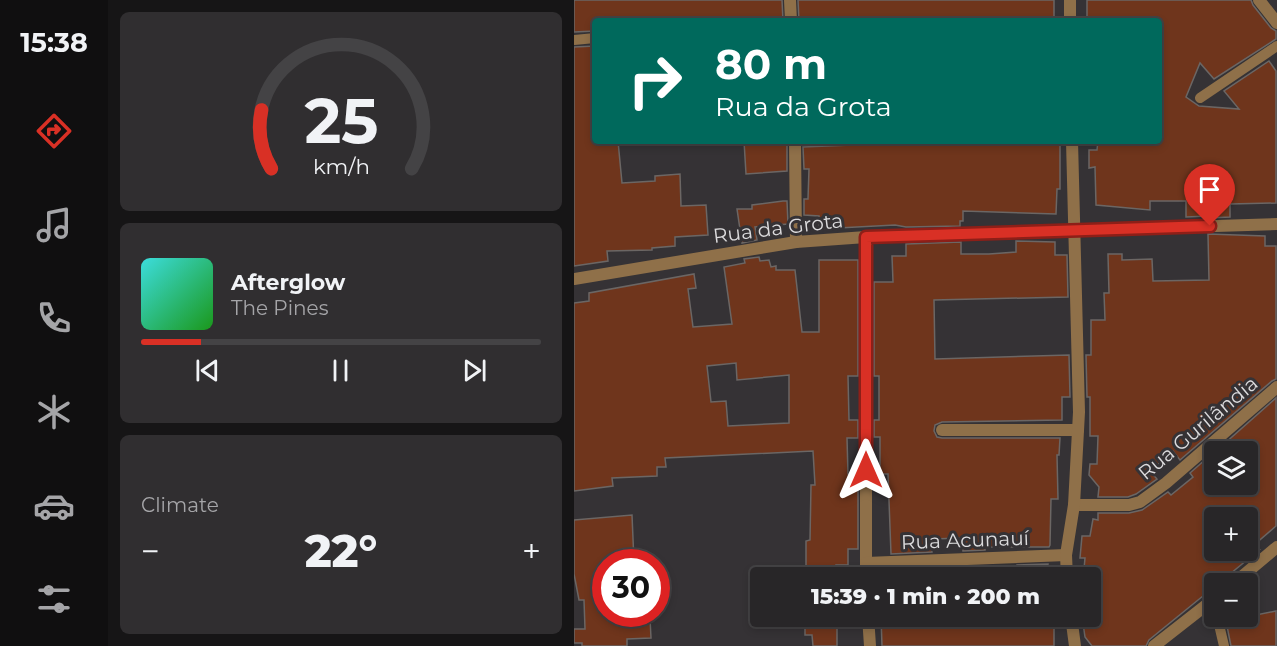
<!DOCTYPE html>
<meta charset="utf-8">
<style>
:root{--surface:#282628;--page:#302e30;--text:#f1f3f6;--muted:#a5a5a8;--line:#444345;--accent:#d93025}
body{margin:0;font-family:Montserrat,sans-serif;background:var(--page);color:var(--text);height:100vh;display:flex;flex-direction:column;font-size:22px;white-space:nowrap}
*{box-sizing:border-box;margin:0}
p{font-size:20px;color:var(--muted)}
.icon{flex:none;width:33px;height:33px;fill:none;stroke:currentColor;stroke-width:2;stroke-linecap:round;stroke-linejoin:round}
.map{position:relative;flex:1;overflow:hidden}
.drawer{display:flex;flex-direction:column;gap:12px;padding:12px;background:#161516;width:466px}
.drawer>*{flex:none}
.guide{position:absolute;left:18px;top:18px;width:570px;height:126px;border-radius:6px;box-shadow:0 3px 9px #0003,0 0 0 2px var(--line);background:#00695c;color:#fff;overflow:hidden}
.tools{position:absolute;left:630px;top:441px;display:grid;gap:12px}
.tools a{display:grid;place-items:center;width:54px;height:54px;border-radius:6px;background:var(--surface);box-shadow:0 3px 9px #0003,0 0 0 2px var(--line);font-size:30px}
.speed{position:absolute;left:18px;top:549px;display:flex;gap:12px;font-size:30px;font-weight:700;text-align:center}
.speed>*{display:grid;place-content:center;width:78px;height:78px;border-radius:50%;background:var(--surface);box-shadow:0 3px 9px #0003,0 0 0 2px var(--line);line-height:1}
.speed .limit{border:9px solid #d22;background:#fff;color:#111}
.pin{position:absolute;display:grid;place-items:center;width:51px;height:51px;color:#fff;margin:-62px -26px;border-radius:50% 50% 50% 0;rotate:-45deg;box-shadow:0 0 6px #0007}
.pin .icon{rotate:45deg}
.me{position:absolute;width:66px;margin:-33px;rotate:0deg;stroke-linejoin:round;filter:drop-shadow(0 0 4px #0008)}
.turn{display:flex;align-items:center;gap:21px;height:126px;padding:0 24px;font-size:27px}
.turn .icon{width:78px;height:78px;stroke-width:2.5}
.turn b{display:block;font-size:42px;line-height:51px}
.big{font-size:45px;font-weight:800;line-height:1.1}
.drawer .card{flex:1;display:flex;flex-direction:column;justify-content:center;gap:9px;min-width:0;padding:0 21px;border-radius:9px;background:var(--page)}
.drawer .dial{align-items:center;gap:0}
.dial svg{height:156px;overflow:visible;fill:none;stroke:var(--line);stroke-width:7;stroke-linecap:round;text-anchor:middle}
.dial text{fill:var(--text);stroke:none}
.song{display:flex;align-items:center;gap:18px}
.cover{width:72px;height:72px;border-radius:9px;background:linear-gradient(135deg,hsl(180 70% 55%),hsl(120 70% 35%))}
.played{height:6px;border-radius:3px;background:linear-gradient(90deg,var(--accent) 15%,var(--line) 15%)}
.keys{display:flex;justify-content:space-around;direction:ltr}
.heat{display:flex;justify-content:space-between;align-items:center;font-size:33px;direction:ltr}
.trip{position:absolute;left:176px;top:567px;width:351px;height:60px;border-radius:6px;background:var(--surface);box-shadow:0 3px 9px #0003,0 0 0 2px var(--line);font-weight:800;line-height:60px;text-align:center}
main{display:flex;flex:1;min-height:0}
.tabs{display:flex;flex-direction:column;width:108px;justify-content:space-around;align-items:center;background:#100f10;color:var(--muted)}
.tabs .icon{width:42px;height:42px}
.tabs .selected{color:var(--accent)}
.tabs b{font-size:27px;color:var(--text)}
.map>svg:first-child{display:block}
.building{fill:#6f351c;stroke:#6b6664;stroke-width:1.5;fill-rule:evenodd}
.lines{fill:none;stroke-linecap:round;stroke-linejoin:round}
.lane{stroke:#8f7049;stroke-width:10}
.street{stroke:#8f7049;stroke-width:12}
.route-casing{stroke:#8d1f18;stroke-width:15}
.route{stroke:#d93025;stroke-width:10}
.labels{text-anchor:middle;stroke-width:6;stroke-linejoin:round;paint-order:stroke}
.street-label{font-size:20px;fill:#dcdbdd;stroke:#353235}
</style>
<main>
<nav class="tabs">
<b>15:38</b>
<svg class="icon selected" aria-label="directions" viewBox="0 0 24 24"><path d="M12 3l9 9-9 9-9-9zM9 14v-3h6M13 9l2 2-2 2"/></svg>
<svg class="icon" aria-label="music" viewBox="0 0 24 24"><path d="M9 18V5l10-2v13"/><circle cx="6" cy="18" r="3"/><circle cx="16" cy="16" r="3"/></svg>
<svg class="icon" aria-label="phone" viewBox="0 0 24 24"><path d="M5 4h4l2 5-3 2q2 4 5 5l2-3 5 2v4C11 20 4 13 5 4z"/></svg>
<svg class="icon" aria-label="climate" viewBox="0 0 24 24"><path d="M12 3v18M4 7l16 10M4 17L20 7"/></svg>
<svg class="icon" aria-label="car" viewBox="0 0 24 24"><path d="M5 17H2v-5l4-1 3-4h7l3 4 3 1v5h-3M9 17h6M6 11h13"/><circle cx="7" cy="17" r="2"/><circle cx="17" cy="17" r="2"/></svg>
<svg class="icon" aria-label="filters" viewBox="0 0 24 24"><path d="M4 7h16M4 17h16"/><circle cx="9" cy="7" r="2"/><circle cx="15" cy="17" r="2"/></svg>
</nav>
<section class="drawer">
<div class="card dial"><svg viewBox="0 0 100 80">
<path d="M14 69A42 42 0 1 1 86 69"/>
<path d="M14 69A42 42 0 0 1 9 39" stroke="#d93025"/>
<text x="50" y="56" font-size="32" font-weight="700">25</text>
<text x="50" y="72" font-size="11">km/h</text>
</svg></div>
<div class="card">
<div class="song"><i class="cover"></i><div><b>Afterglow</b><p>The Pines</p></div></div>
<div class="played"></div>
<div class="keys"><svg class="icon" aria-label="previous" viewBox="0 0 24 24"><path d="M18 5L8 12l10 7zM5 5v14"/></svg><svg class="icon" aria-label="pause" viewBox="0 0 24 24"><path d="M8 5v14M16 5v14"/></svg><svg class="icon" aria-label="next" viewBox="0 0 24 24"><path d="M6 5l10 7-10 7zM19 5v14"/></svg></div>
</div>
<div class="card"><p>Climate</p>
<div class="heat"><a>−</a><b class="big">22°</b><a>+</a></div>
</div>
</section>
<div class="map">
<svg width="703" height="646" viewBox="0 0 703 646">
<rect width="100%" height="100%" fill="#353235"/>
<g class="building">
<path d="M0,0H208L209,21H21V31L0,32Z"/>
<path d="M224,0H480V21H225Z"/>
<path d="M513,0H677L679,5L697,28L702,31V39L640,79L626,63L612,97L625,106L665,109L650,91L695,61L702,71V203L656,204V217L634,218V216L612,217V201H576V210L522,205L521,167L515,168V150H523L524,141H585V21H513Z"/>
<path d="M21,46V141H44L48,183L81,181V176L106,174L107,206L132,205L134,235L101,237V246L78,248V250L33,251L34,261L0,266V47Z"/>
<path d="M170,141H213V171L172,174Z"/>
<path d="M378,141H486V189H483L482,214L389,211V221H386V226L332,227L321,225L245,229V216L230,215V199H234L235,169H230L229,147Z"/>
<path d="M209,201H213L214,224L181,227L183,240L168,243L163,209H178V205Z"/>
<path d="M634,234L691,236V246H702V379L698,381L606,460L599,451L576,471L583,479L562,494L554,497H524L525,487L515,475L516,464H523L524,436H516V397H513L512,355H517V320H531L530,293H535L534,254H548V260L578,259L579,281L635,280Z"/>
<path d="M442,241L481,242V255H493L494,297L360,300L361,359L495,355L496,397H488V420L368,422L361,425L360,431L363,437L368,438H486L485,455H483L484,499H477L476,545L475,547H411V550L389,551L388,538L358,539V552L317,554L314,474H306V437H300V420H305V376H300V282H319L318,256H332V244L387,242V254H415L442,252Z"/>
<path d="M185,257L186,261L195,260L197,267L202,266V270H221L228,332H245V260H284V376H274L275,420H284V438H273L274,474H284V549H274V565H262L263,578H232V541L236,540L237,485H241L239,451L91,458L92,467H83V476L38,478L39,486L0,491V303L15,301V293L120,274L122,288L114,289L119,327L158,324L150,267L171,263L170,259ZM162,363L163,380L215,375V423L154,426L152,401L137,402L133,366Z"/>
<path d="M702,398V526L674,550V518H640V550H685L645,583L640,584V587L575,640L572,646H518L511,637L508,616H516V578H513L514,569H510L511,558H506L508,536H516L519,519L524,520V513H555L568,510L594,492L597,495L619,477L616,473L640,452V484H674V452H641Z"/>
<path d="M58,515L60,562H32V614H67V618H76L77,638L53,639V646H8V643H0V629H11L10,600H5L0,574V520Z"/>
<path d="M474,564L473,578H442L443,565Z"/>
<path d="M411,566V578H392L390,567Z"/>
<path d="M358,569V578H318V570Z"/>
<path d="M702,611V646H657L652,621Z"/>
<path d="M231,616H263V646H239L238,635H231Z"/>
<path d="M307,616H480V646H308Z"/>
</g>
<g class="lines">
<g class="lane">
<path d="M0,40L21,38"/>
<path d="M626,98L703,46"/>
<path d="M643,616L650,646"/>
</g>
<g class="street">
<path d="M216,0L217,21"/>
<path d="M685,0L703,23"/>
<path d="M496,21V0"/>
<path d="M221,141L222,242"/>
<path d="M292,237V578"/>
<path d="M0,279L222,242L292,237L703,224"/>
<path d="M368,430H504"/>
<path d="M500,505H555L566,502L592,483L703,387"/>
<path d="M292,563L492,555"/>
<path d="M493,578L492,555L500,505L505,412L498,141"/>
<path d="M659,584L703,547"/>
<path d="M294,616L296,646"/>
<path d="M497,616L501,646"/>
<path d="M580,646L640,599"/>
</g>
</g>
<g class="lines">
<defs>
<path id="route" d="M292,470V237L636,226"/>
</defs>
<use href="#route" class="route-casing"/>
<use href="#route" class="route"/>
</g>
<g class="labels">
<g class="street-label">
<text transform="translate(204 228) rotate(-7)" y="7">Rua da Grota</text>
<text transform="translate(624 428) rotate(-40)" y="7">Rua Gurilândia</text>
<text transform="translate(391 540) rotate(-2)" y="7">Rua Acunauí</text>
</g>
</g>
</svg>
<div class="tools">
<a><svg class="icon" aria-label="layers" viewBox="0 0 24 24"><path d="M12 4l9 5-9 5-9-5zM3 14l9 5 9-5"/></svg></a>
<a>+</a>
<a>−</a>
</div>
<div class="speed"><div class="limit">30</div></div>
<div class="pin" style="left:636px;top:226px;background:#d93025"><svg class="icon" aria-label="arrive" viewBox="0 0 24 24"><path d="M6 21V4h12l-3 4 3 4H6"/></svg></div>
<svg class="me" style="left:292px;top:470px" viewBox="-20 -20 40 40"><path d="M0-17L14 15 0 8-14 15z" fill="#d93025" stroke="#fff" stroke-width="4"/></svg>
<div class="trip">15:39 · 1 min · 200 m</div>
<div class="guide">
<div class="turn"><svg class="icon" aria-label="right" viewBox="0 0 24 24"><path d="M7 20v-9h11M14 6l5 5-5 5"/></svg><div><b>80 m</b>Rua da Grota</div></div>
</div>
</div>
</main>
